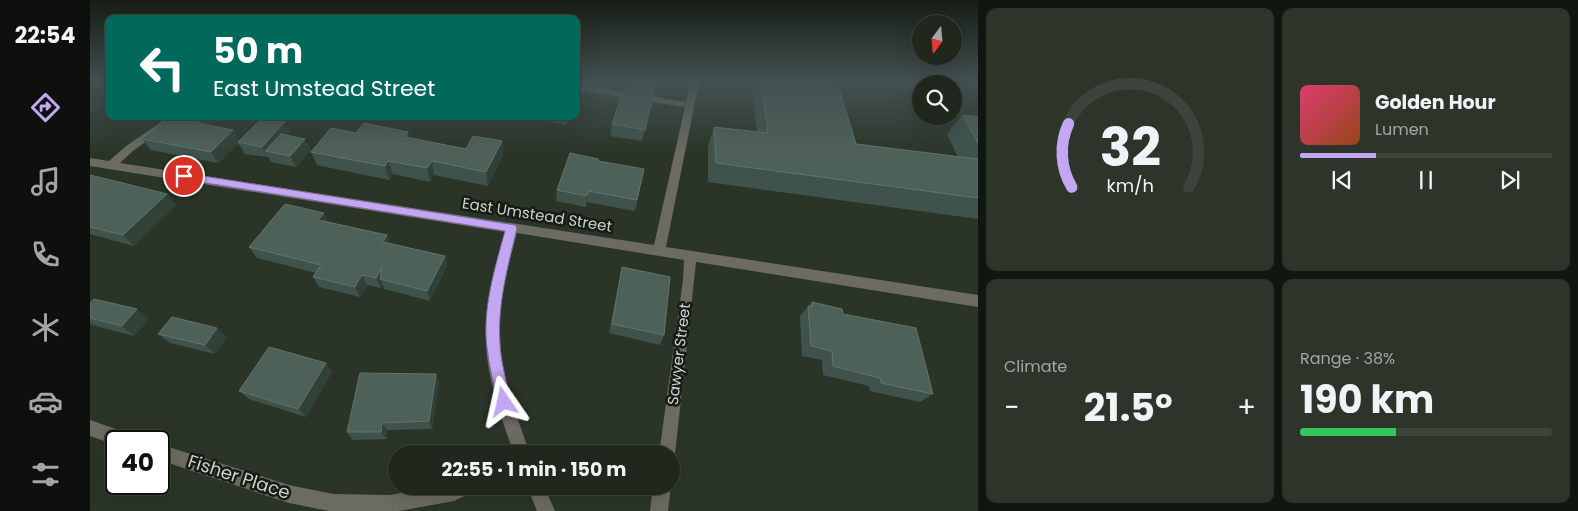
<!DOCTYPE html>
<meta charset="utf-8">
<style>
:root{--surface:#20281d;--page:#2d342a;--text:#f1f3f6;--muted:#a2a6a4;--line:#3d443b;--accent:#c3a7f2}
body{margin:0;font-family:Poppins,sans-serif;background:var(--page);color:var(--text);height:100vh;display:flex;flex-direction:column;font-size:19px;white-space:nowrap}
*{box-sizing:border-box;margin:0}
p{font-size:16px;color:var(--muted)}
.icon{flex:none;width:28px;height:28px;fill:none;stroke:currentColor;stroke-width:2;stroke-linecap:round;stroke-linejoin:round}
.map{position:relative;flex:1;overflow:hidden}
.side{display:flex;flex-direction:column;gap:8px;padding:8px;background:#121610;width:600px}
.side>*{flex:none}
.hud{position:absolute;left:15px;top:15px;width:475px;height:105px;border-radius:10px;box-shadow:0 5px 20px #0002,0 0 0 1px var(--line);background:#00695c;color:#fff;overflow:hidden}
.needle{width:32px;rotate:196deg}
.tools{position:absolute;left:822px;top:15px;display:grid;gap:10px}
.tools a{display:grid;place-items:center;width:50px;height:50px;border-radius:50%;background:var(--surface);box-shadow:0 5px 20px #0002,0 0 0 1px var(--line);font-size:25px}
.speed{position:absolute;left:15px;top:430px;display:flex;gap:10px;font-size:25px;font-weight:700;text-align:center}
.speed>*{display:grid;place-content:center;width:65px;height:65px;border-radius:50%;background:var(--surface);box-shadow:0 5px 20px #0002,0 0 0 1px var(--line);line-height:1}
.speed .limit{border:2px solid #111;border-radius:8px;background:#fff;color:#111}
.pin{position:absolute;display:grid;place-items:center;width:42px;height:42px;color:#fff;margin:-21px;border:2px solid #fff;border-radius:50%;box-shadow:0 1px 5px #0007}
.me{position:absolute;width:55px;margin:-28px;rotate:349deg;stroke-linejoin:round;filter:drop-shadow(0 0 4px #0008)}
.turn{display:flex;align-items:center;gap:18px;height:105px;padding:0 25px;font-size:22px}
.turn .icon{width:65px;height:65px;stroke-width:2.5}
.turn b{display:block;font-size:35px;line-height:42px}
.big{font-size:38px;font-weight:700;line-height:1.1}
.side .tile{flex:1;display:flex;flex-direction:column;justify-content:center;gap:8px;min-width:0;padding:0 18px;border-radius:10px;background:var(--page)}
.side .dial{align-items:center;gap:0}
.dial svg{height:130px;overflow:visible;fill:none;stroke:var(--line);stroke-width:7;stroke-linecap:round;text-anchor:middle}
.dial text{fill:var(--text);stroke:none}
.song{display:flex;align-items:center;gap:15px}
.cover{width:60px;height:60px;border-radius:8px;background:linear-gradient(135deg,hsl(340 70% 55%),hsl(20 70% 35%))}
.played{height:5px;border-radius:2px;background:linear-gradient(90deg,var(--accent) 30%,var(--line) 30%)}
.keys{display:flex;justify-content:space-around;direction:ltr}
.heat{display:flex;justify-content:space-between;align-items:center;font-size:28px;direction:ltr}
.charge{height:8px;border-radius:4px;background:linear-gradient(90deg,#34c759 38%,var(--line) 0)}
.side .tiles{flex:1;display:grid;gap:8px;grid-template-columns:repeat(2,1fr)}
.trip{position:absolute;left:298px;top:445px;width:292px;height:50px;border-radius:25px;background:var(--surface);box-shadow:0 5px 20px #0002,0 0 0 1px var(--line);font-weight:700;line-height:50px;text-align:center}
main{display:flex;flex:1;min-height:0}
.dock{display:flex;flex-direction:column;width:90px;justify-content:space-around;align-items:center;background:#0d100c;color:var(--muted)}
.dock .icon{width:35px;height:35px}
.dock .selected{color:var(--accent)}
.dock b{font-size:22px;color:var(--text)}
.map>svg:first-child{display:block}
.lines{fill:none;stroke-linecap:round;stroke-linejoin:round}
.minor{fill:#6b6b63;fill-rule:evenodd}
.wall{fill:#3f534c}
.shaded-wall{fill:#304137}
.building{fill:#4e6159;stroke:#62736b}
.route{fill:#c3a7f2;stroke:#7f6d9d}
.labels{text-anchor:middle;stroke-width:5;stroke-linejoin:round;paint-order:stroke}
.street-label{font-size:15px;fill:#cdd4cb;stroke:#161b15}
.near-street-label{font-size:18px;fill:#cdd4cb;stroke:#161b15}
</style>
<main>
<nav class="dock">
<b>22:54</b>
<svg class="icon selected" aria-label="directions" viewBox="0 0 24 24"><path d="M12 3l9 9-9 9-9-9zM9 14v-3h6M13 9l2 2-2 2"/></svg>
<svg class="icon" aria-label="music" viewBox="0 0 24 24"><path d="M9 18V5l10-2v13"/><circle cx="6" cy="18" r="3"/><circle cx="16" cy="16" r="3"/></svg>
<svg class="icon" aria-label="phone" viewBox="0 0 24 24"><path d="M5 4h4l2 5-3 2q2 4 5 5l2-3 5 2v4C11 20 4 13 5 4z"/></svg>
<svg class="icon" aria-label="climate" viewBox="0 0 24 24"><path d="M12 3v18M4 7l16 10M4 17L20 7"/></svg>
<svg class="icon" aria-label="car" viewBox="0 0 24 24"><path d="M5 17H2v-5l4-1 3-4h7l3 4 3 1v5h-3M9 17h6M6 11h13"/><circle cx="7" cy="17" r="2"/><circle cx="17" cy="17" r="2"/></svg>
<svg class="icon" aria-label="filters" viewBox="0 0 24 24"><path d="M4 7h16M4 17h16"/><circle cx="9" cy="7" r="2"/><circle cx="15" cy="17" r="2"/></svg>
</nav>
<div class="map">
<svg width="888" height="511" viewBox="0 0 888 511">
<rect width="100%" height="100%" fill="#2a3527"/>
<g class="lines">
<g class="minor">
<path d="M600,82H609L576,247L888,295V307L606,262L585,454L581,460V454H569L593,280L594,260L427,233C418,265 409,298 410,331C410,374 426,414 440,454H424C412,419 398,383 396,345C394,307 405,269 415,232L0,166V158L19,161L36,146L80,116H92L44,150L30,163L564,245L595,107L486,90V84L596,102Z"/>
<path d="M0,420L43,435L45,441H26V445L0,436Z"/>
<path d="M69,444L199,485L243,494L300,495L348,486H385L383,492L364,501L309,511H239L199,503L69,460Z"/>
<path d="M437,486H454L465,511H447Z"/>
<path d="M563,486H581L578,511H560Z"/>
</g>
</g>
<g class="wall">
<path d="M567,82L552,141L520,136L522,124L538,89L539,85Z"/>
<path d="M665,82H747L766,144L868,157L857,134L872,115L888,117V219L618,182V146L624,127L667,132L662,90Z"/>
<path d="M442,116H481L476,125L442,118Z"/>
<path d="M125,125L123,126L143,130L150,141L200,132L197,136L221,150L206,167L181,162L178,157L155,154L148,143L128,163L61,150L52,139Z"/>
<path d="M318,132L320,138L376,149L412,141L413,155L398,186L344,175L340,182L303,174L299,180L227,165L221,152L266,133Z"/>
<path d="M508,161L554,169L545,211L497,202L496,207L466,201L467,190Z"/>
<path d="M0,175L77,194L86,205L44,246L0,234Z"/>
<path d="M238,222L297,235L300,243L355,256L357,266L340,301L294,289L293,285L291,288L277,285L270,297L229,287L223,277L226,273L167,258L159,247Z"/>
<path d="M532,267L574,335L570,345L519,333Z"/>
<path d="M722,302L753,314L843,394L830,402L780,391L779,386L733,375L732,360L712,356L710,316Z"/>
<path d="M0,303L59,319L44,336L2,325L0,323Z"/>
<path d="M68,334L137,337L125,354L80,343Z"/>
<path d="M242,372L216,417L159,399L149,391Z"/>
<path d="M346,374L349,382L342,429L297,430V439L263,440L257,432Z"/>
</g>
<g class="shaded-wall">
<path d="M0,100L7,109L0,114Z"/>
<path d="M115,116H120L125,125L115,134L107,123Z"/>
<path d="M477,116H481L476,125Z"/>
<path d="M195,121L200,132L182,153L175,151L178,158L172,147Z"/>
<path d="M143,130L150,141L128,163L121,152Z"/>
<path d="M318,132L322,145L315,137Z"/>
<path d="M215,139L221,150L206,167L200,156Z"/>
<path d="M412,141L413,155L398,186L396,172Z"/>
<path d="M298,161L303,174L299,180L295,166Z"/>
<path d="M342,161L344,175L340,182L337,168Z"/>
<path d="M499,191L497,202L496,207L497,196Z"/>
<path d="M77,194L86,205L44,246L33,235Z"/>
<path d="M234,213L239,224L228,220Z"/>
<path d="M297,235L301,246L293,242Z"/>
<path d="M355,256L357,266L340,301L337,291Z"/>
<path d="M292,268L290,279L293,285L291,288L286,278Z"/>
<path d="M272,275L277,285L270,297L265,287Z"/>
<path d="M47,309L59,319L44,336L32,326Z"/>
<path d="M127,328L137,337L125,354L115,345Z"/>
<path d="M236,363L242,372L216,417L208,409Z"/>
<path d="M346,374L349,382L342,429L339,421Z"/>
<path d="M292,423L297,430V439L291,432Z"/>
</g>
<g class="building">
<path d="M540,82H567L565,89L539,85Z"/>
<path d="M671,82H747L766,144L888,159V198L626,163L624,127L678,133Z"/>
<path d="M536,88L564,93L555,130L522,124L531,96L533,97Z"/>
<path d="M872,115L888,117V143Z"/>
<path d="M80,116H115L107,123L143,130L121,152L52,139Z"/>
<path d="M173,117L195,121L172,147L148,142Z"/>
<path d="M274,123L318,132L315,137L376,149L383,136L412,141L396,172L342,161L337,168L298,161L295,166L221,152L241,128L266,133Z"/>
<path d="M191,134L215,139L200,156L175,151Z"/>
<path d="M480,153L508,159V161L554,169L547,200L499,191L497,196L467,190Z"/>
<path d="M0,175L77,194L33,235L0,227Z"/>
<path d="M195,204L234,213L228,220L297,235L293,242L355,256L337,291L290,279L292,268L286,278L272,275L265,287L223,277L231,265L159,247Z"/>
<path d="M532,267L580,277L574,335L522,324Z"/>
<path d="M4,299L47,309L32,326L0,318V303Z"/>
<path d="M722,302L752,309L753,314L826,328L843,394L791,383L790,378L743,366L742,351L721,346L718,306L722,307Z"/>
<path d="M82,317L127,328L115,345L68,334Z"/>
<path d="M179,347L236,363L208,409L149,391Z"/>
<path d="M270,373L346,374L339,421L292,423L291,432H257Z"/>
</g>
<linearGradient id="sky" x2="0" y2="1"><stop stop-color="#171d15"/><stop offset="0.53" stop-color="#445152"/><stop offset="1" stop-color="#445152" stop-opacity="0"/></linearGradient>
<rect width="888" height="154" fill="url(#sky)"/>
<path class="route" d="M94,173L425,225L427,228C418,266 407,305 410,345C411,364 417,383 421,402L419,406L414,408L409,406L407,402C404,384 399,366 397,348C392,309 405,268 415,231L91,179L90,176Z"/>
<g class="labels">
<g class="street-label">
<text transform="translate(447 215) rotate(9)" y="5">East Umstead Street</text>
<text transform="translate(589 354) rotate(-83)" y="5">Sawyer Street</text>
</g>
<g class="near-street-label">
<text transform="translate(149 477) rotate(18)" y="6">Fisher Place</text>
</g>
</g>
</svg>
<div class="tools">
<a><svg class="needle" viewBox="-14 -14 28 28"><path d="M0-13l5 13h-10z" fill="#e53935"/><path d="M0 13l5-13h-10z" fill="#a2a6a4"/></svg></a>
<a><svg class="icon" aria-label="search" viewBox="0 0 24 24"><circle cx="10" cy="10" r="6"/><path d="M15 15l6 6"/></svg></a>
</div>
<div class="speed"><div class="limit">40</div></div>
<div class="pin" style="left:94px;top:176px;background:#d93025"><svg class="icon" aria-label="arrive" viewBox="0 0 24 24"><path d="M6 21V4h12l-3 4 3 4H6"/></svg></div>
<svg class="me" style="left:414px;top:402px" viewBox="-20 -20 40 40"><path d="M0-17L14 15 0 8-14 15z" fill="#c3a7f2" stroke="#fff" stroke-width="4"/></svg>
<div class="trip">22:55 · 1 min · 150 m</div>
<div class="hud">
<div class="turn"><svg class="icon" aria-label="left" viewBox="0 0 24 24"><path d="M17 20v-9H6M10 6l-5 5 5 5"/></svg><div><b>50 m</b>East Umstead Street</div></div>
</div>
</div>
<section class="side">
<div class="tiles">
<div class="tile dial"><svg viewBox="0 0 100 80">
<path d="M14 69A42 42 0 1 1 86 69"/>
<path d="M14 69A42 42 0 0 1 12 30" stroke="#c3a7f2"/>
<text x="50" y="56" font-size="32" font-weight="700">32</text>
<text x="50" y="72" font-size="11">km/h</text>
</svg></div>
<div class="tile">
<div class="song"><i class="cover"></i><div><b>Golden Hour</b><p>Lumen</p></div></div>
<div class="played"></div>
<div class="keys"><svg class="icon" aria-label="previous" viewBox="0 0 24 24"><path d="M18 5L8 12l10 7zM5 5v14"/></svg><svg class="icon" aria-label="pause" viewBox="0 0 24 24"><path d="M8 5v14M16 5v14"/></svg><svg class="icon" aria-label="next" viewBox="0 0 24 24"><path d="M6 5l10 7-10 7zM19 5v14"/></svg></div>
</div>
<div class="tile"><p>Climate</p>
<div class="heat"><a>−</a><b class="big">21.5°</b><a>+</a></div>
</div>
<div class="tile"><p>Range · 38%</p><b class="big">190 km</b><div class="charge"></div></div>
</div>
</section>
</main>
